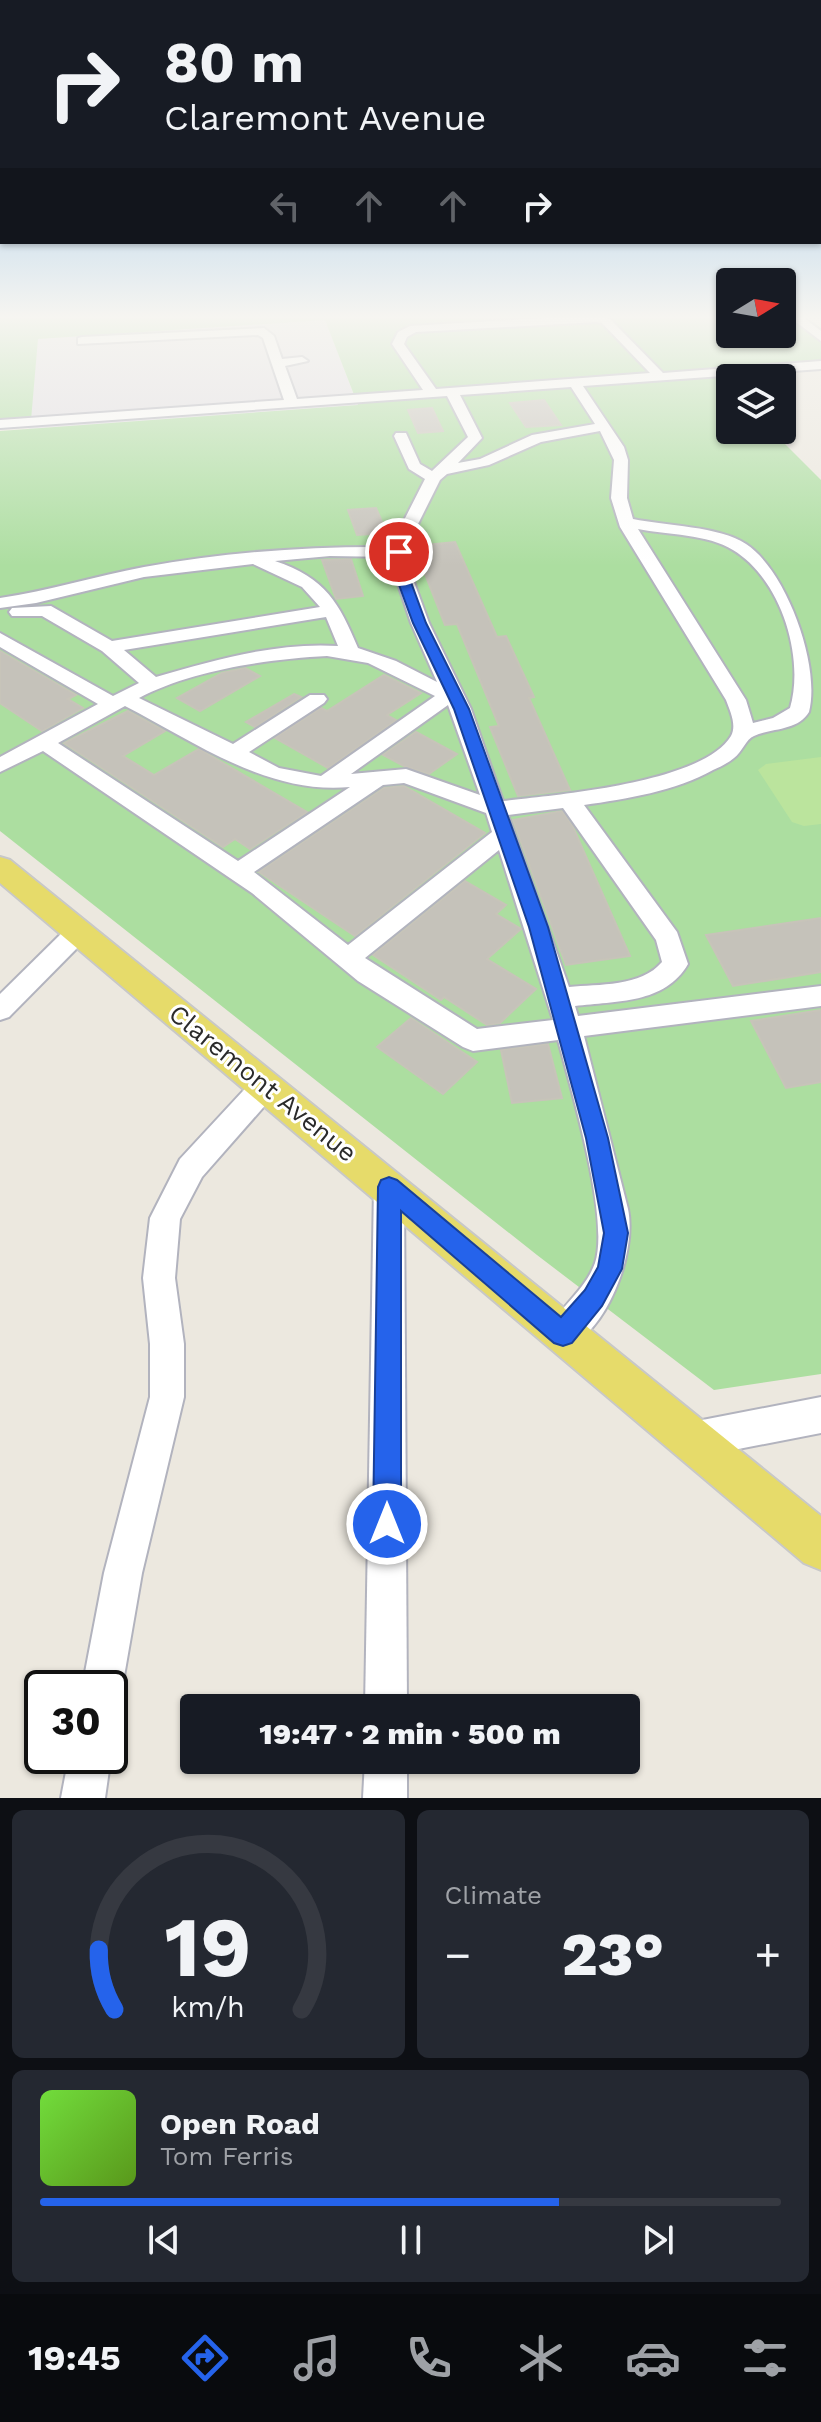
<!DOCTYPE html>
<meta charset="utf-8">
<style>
:root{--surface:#171b24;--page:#242831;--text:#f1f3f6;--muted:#9ea1a6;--line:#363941;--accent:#2563eb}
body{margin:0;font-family:"Work Sans",sans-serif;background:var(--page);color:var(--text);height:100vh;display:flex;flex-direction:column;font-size:30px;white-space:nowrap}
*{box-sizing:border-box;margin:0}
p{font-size:26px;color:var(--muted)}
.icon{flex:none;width:44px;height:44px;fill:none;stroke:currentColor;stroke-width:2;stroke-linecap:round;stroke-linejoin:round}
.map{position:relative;height:1798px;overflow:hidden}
.details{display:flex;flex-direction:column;gap:12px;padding:12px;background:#0d0f14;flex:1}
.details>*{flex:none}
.top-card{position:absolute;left:0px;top:0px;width:822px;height:244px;box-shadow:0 2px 6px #0004;background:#171b24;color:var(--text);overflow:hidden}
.needle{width:52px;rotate:79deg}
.buttons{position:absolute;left:716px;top:268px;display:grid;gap:16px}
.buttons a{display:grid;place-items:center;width:80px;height:80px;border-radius:8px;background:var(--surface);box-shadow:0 2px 6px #0004;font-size:40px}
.speed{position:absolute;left:24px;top:1670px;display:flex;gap:16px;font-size:40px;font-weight:700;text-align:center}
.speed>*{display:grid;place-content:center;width:104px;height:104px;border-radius:50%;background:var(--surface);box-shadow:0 2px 6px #0004;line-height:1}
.speed .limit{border:4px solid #111;border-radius:12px;background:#fff;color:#111}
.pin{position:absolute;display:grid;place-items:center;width:68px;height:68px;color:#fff;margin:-34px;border:4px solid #fff;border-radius:50%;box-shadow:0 2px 8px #0007}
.me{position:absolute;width:88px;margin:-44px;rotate:0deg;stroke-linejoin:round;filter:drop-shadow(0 0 6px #0008)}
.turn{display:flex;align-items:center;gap:28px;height:168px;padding:0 32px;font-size:36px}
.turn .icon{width:104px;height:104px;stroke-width:2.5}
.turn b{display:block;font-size:56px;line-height:68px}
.lanes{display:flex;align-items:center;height:76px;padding:0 32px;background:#0003;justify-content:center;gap:40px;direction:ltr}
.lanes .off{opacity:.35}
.big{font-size:60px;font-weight:800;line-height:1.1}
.details .card{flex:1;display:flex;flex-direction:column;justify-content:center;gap:12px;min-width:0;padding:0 28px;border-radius:12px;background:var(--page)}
.details .dial{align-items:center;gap:0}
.dial svg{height:208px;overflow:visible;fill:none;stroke:var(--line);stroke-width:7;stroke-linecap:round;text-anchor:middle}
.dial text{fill:var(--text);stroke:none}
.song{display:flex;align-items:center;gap:24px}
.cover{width:96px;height:96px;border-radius:12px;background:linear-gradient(135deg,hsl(100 70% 55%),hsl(90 70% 35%))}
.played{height:8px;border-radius:4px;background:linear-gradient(90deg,var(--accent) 70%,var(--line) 70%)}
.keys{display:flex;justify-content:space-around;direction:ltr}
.heat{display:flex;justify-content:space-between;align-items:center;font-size:44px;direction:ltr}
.details .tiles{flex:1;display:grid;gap:12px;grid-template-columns:1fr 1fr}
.card:last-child{grid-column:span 2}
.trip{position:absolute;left:180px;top:1694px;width:460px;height:80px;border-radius:8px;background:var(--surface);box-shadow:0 2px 6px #0004;font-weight:800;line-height:80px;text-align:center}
.tab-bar{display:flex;height:128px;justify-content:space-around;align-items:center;background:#090b0e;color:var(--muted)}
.tab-bar .icon{width:56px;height:56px}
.tab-bar .current{color:var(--accent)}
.tab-bar b{font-size:36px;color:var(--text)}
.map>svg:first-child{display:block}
.industrial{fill:#e2dfe5}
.green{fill:#acdea0}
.pitch{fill:#bbe49d}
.building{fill:#c5c2ba;stroke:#c7c4b9;stroke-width:2}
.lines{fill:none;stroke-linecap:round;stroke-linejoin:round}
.minor-casing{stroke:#b2b3be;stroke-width:4}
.major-casing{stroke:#c8c8c8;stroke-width:4}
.minor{fill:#fff;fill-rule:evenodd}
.major{fill:#e6db6a;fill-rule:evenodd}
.route{fill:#2563eb;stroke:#184099;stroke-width:2}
.labels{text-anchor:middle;stroke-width:6;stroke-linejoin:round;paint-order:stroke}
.near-street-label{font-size:26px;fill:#2b2b2b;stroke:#fff}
</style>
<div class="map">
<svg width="821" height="1798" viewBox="0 0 821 1798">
<rect width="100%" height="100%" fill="#ece8df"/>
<path class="industrial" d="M325,320L358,406L29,429L38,339Z"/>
<path class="green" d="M0,315H730V334H782V315H803L821,328V361L711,369L730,388V430H771L821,480V1374L714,1390L537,1255L0,831V431L358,405L325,320L38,339L31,420L0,422Z"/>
<path class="pitch" d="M821,757V824L804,826L792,822L758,770L766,764Z"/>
<g class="building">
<path d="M544,400L561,425L526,427L510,403Z"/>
<path d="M432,408L443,431L418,433L408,410Z"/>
<path d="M376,508L387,533L357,535L348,510Z"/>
<path d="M455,542L497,637L506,636L534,697L529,698L570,790L518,796L490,727L499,726L457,624L445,625L414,546Z"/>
<path d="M351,559L363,596L336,599L322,560Z"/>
<path d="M0,651L76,695L68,699L83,708L42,731L0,703Z"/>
<path d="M245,668L260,676L200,711L177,698L222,673Z"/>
<path d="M384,675L421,693L387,715L396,720L328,768L275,738L321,708L327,711Z"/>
<path d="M294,694L301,697L255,727L246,722Z"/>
<path d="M128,711L165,731L123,756L154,775L199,749L307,812L250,849L235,839L223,847L64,743Z"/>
<path d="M416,732L457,754L429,774L404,766L383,755Z"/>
<path d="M404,786L485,833L355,936L259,872L384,788Z"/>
<path d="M562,811L573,827L630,956L566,965L513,820Z"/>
<path d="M465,881L506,905L496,914L521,929L487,959L536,989L500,1023L487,1025L444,997L441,1000L373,955Z"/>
<path d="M821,918V972L733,986L706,935Z"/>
<path d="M821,1010V1082L786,1088L751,1021Z"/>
<path d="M411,1018L477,1062L443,1094L377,1047Z"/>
<path d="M548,1044L562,1098L512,1103L501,1050Z"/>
</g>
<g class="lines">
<defs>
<g id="minor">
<path d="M597,315L610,319L663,373L821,361V369L583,386L624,447L628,460L627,498L633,519C666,526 719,526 746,544C786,570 821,665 809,712C798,731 771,728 754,736C746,739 742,752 734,758C728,763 720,767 713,770C676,791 626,799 584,805L677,932L688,964C665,1004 616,1001 575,1006L578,1016L821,986V1006L584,1036L628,1209C637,1253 607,1333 563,1350L551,1345L546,1334C558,1308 585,1291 595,1263C610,1219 571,1089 558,1040L473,1051L463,1047L358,981L252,893L43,751L0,772V757L98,704L0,647V633L113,696L139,683L102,651L42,616H12L9,612L12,608L51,606L112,641L320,607L302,587L253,564L144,577L36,603L0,608V598C49,591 95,576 144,567C225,552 311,546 394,547L396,536L425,479L409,469L394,436L396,433H406L420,464L432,471L468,437L447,396L0,428V420L284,400L263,338L258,335L78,344V338L82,337L264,328L274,336L282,359L302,357L308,361L285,366L297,399L423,390L392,344L398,332L410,326ZM596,322L602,323L650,373L436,389L404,344L407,337L416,332ZM571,387L595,424L532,435L480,459L458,463L482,438L460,395ZM600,431L614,460L611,498L620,527L726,700C730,711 737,725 731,736C703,783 555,795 503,801L471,709L429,623L407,563L412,536L440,480L447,474L489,465L541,442ZM638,529C667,535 708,534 733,550C781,579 805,657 790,708L773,718L753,723L746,700ZM330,556L392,557L391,563L411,623L437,682L396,661L358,648C339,603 326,578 275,561ZM326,617L338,646C277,642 214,660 156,677L124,650ZM327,656L368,663L435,696L321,776L279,768L249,752L324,703L327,699L324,695H310L233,744L139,698C191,670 269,659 327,656ZM448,705L480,795L406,769L351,774ZM125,706C195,742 268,795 350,787L238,861L58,743ZM404,783L486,813L492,832L348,945L254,872L383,785ZM563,808L656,940L662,962C641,987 599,984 569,987L508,815ZM499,850L553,1020L477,1029L365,958Z"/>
<path d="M787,315H800L821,331V341Z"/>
<path d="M78,923L87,926L90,932L87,938L9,1017L0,1020V994L69,926Z"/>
<path d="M265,1075L275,1078L279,1086L275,1094L202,1177L180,1219L175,1278L184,1344V1397L142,1573L122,1688L116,1702L110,1705V1688H82L104,1573L150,1397V1344L143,1278L150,1218L180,1159L255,1078Z"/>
<path d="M389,1174L400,1178L404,1187L407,1708H365L374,1187L378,1178Z"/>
<path d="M821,1397V1433L692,1458L679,1453L674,1440L679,1427L692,1422Z"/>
<path d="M110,1753L111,1756L105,1798H61L69,1756H110Z"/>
<path d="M365,1760H407V1798H363Z"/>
</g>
<path id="major" d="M0,857L10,860L821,1516V1570L804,1563L0,883Z"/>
</defs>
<use href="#minor" class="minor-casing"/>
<use href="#major" class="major-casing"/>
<use href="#minor" class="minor"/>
<use href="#major" class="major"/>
</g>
<linearGradient id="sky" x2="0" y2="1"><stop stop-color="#7cb6e7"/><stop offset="0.56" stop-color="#f6f5f1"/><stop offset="1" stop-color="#f6f5f1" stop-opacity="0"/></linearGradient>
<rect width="821" height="566" fill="url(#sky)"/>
<path class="route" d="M399,549L406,552L408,574L426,623L469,709L548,927L608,1138L628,1233L622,1269L602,1306L572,1343L563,1346L554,1343L401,1211V1524L397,1534L387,1538L377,1534L373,1524L378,1187L381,1180L389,1177L397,1180L561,1317L585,1290L598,1267L604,1233L586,1138L529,927L454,709L413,623L395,574L393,552Z"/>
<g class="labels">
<g class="near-street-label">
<text transform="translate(263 1083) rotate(39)" y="9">Claremont Avenue</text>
</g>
</g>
</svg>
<div class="buttons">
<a><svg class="needle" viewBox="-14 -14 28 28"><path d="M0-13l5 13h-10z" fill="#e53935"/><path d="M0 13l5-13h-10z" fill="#9ea1a6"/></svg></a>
<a><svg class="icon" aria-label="layers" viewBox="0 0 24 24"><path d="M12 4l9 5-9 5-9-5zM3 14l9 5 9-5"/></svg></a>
</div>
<div class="speed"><div class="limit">30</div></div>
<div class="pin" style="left:399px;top:552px;background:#d93025"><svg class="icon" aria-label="arrive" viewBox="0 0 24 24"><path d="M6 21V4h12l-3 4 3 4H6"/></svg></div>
<svg class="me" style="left:387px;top:1524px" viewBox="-20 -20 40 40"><circle r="17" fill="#2563eb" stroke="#fff" stroke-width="3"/><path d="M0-11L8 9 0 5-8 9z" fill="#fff"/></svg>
<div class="trip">19:47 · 2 min · 500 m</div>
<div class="top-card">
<div class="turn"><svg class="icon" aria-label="right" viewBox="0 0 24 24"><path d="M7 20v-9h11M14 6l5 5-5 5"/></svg><div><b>80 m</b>Claremont Avenue</div></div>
<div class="lanes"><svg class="icon off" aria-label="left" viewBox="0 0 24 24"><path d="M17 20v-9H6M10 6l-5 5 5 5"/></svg><svg class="icon off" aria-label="ahead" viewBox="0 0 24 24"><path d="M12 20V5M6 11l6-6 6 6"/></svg><svg class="icon off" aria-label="ahead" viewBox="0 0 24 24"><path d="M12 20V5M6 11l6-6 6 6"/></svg><svg class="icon" aria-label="right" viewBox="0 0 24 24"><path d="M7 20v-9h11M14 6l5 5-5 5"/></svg></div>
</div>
</div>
<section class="details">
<div class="tiles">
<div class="card dial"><svg viewBox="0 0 100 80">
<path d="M14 69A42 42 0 1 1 86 69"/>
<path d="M14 69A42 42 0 0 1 8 46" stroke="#2563eb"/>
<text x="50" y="56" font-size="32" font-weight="700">19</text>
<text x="50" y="72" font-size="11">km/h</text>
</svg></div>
<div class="card"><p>Climate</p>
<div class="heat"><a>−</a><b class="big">23°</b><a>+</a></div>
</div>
<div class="card">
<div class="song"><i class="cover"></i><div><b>Open Road</b><p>Tom Ferris</p></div></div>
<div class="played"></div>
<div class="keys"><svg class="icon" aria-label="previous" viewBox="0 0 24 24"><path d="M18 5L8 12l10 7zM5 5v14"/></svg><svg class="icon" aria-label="pause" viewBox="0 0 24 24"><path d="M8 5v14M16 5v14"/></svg><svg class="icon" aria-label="next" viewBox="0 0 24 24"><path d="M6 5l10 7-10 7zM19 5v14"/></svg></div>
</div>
</div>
</section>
<nav class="tab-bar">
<b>19:45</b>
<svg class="icon current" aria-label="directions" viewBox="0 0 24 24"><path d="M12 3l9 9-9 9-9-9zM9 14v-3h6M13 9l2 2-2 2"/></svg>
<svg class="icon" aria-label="music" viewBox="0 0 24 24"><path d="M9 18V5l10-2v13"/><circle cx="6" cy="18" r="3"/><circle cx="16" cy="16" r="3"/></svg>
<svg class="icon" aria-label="phone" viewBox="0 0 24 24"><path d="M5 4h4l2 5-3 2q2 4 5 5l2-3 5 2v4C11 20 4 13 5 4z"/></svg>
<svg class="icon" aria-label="climate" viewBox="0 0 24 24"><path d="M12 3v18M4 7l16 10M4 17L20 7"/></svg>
<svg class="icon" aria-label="car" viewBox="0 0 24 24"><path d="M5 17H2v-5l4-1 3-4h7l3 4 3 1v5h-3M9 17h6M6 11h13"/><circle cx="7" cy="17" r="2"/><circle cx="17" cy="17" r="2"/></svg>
<svg class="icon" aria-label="filters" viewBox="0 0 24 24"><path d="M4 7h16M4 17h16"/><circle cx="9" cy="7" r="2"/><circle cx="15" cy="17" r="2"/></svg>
</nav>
